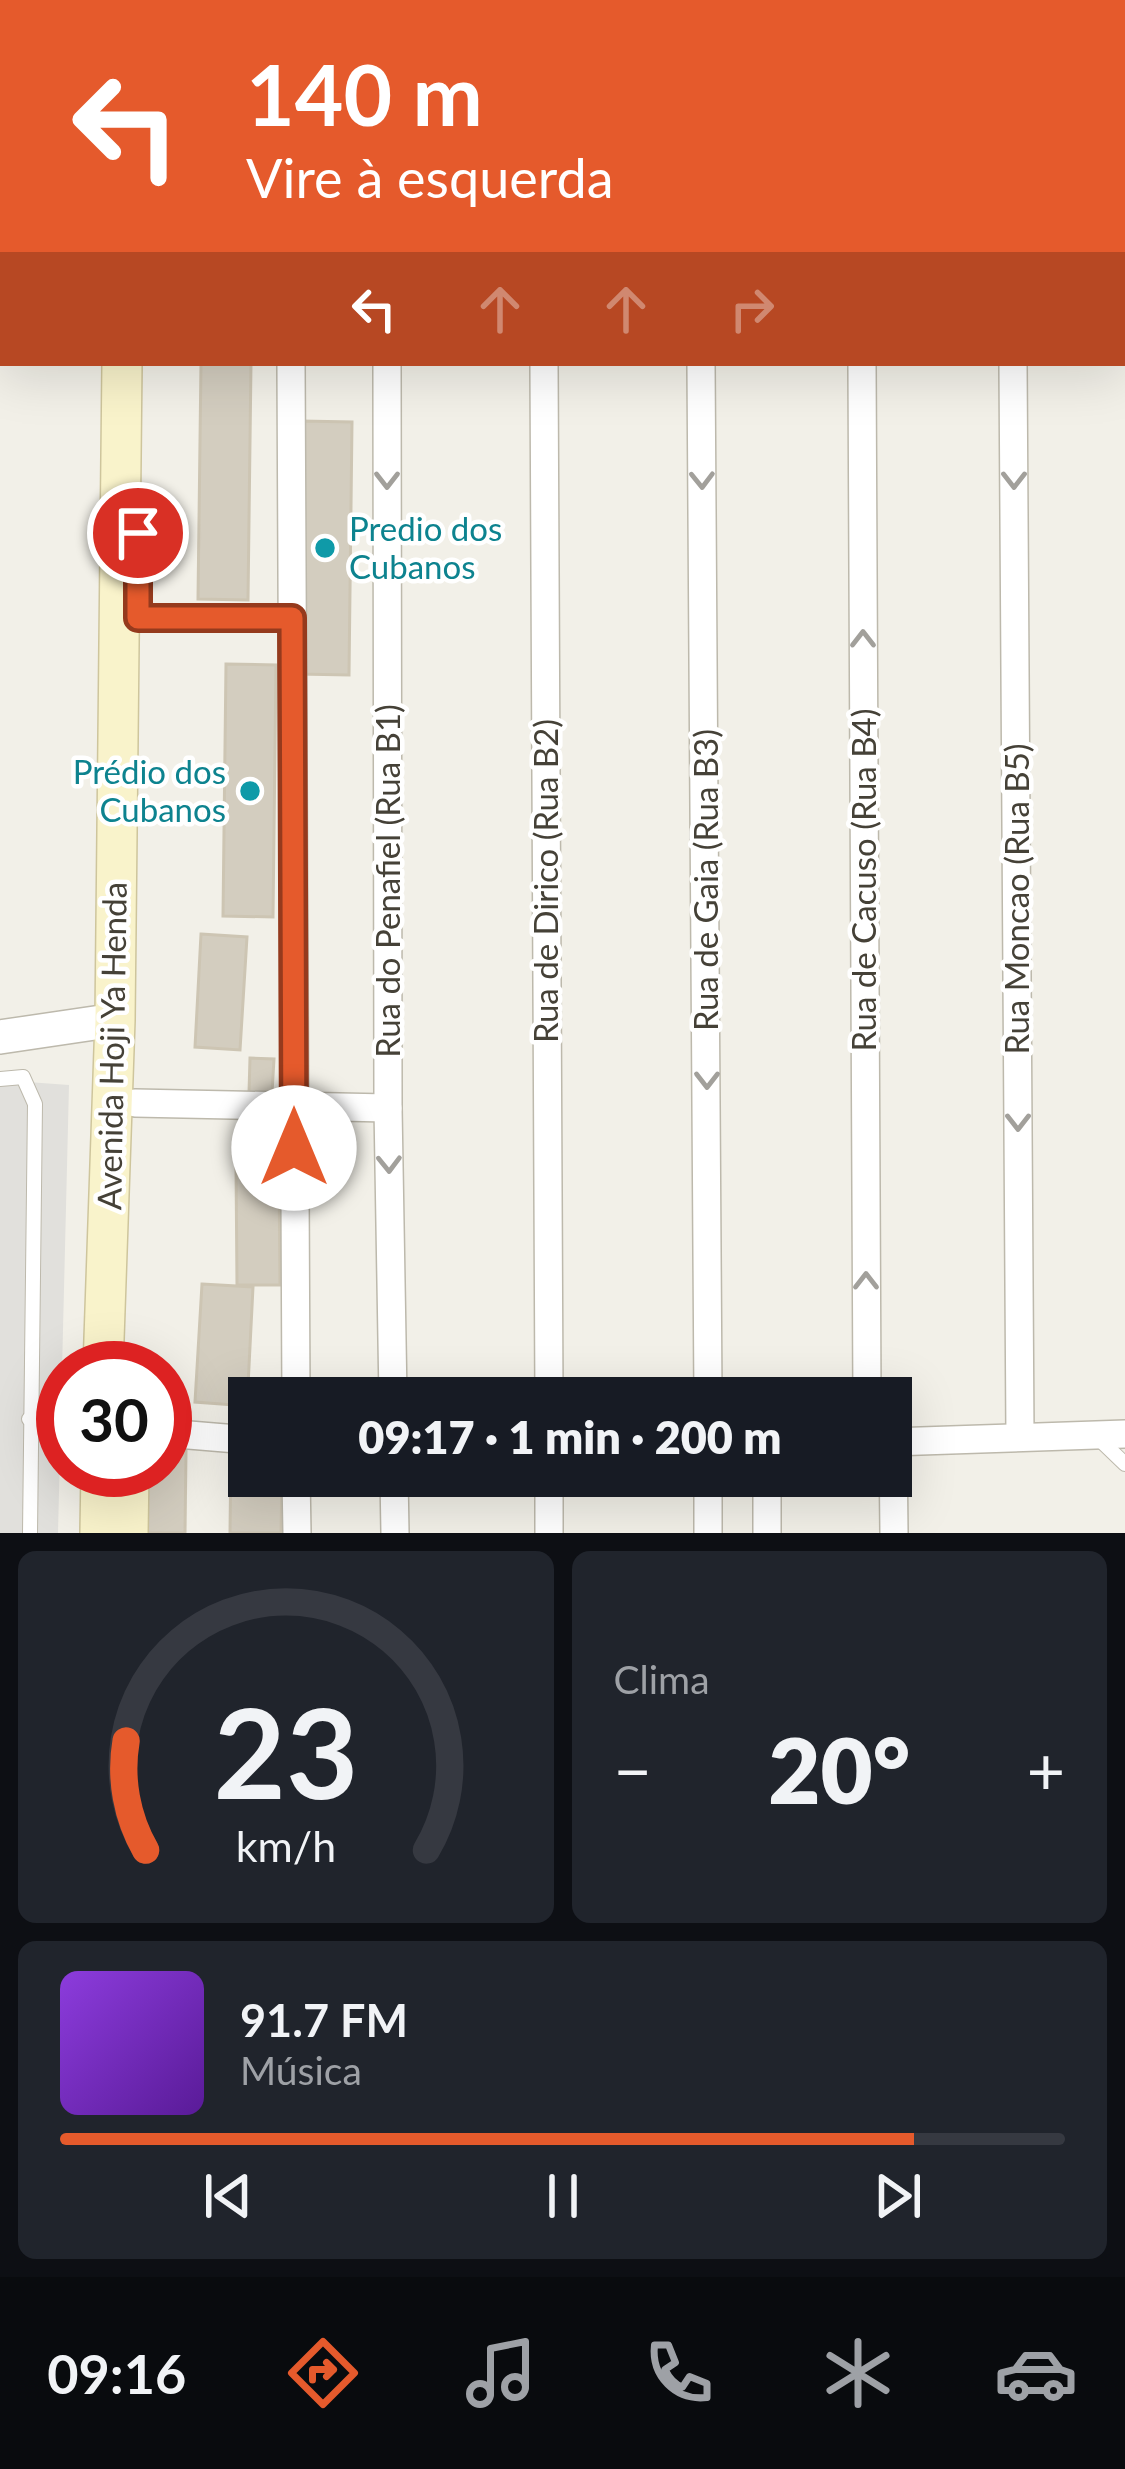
<!DOCTYPE html>
<html lang="pt">
<meta charset="utf-8">
<style>
:root{--surface:#171b24;--page:#20242c;--text:#f1f3f6;--muted:#9ea1a6;--line:#363941;--accent:#e55a2c}
body{margin:0;font-family:Lato,sans-serif;background:var(--page);color:var(--text);height:100vh;display:flex;flex-direction:column;font-size:45px;white-space:nowrap}
*{box-sizing:border-box;margin:0}
p{font-size:39px;color:var(--muted)}
.icon{flex:none;width:66px;height:66px;fill:none;stroke:currentColor;stroke-width:2;stroke-linecap:round;stroke-linejoin:round}
.map{position:relative;height:1533px;overflow:hidden}
.side{display:flex;flex-direction:column;gap:18px;padding:18px;background:#0d0f14;flex:1}
.side>*{flex:none}
.hud{position:absolute;left:0px;top:0px;width:1125px;height:366px;box-shadow:0 12px 48px #0002;background:#e55a2c;color:#fff;overflow:hidden}
.speed{position:absolute;left:36px;top:1341px;display:flex;gap:24px;font-size:60px;font-weight:700;text-align:center}
.speed>*{display:grid;place-content:center;width:156px;height:156px;border-radius:50%;background:var(--surface);box-shadow:0 12px 48px #0002;line-height:1}
.speed .limit{border:18px solid #d22;background:#fff;color:#111}
.pin{position:absolute;display:grid;place-items:center;width:102px;height:102px;color:#fff;margin:-51px;border:6px solid #fff;border-radius:50%;box-shadow:0 3px 12px #0007}
.me{position:absolute;width:132px;margin:-66px;rotate:0deg;stroke-linejoin:round;filter:drop-shadow(0 0 9px #0008)}
.turn{display:flex;align-items:center;gap:42px;height:252px;padding:0 48px;font-size:54px}
.turn .icon{width:156px;height:156px;stroke-width:2.5}
.turn b{display:block;font-size:84px;line-height:102px}
.lanes{display:flex;align-items:center;height:114px;padding:0 48px;background:#0003;justify-content:center;gap:60px;direction:ltr}
.lanes .off{opacity:.35}
.big{font-size:90px;font-weight:800;line-height:1.1}
.side .tile{flex:1;display:flex;flex-direction:column;justify-content:center;gap:18px;min-width:0;padding:0 42px;border-radius:18px;background:var(--page)}
.side .dial{align-items:center;gap:0}
.dial svg{height:312px;overflow:visible;fill:none;stroke:var(--line);stroke-width:7;stroke-linecap:round;text-anchor:middle}
.dial text{fill:var(--text);stroke:none}
.song{display:flex;align-items:center;gap:36px}
.cover{width:144px;height:144px;border-radius:18px;background:linear-gradient(135deg,hsl(270 70% 55%),hsl(270 70% 35%))}
.played{height:12px;border-radius:6px;background:linear-gradient(90deg,var(--accent) 85%,var(--line) 85%)}
.keys{display:flex;justify-content:space-around;direction:ltr}
.heat{display:flex;justify-content:space-between;align-items:center;font-size:66px;direction:ltr}
.side .tiles{flex:1;display:grid;gap:18px;grid-template-columns:1fr 1fr}
.tile:last-child{grid-column:span 2}
.trip{position:absolute;left:228px;top:1377px;width:684px;height:120px;border-radius:0px;background:var(--surface);box-shadow:0 12px 48px #0002;font-weight:800;line-height:120px;text-align:center}
.dock{display:flex;height:192px;justify-content:space-around;align-items:center;background:#090b0e;color:var(--muted)}
.dock .icon{width:84px;height:84px}
.dock .current{color:var(--accent)}
.dock b{font-size:54px;color:var(--text)}
.map>svg:first-child{display:block}
.parking{fill:#e1e0dc}
.building{fill:#d3cdbf;stroke:#cdc5b3;stroke-width:3}
.lines{fill:none;stroke-linecap:round;stroke-linejoin:round}
.service-casing{stroke:#bdb9ac;stroke-width:16}
.minor-casing{stroke:#bdb9ac;stroke-width:30}
.tertiary-casing{stroke:#bdb9ac;stroke-width:36}
.secondary-casing{stroke:#cec59c;stroke-width:42}
.service{stroke:#fff;stroke-width:14}
.minor{stroke:#fff;stroke-width:27}
.tertiary{stroke:#fff;stroke-width:33}
.secondary{stroke:#f9f3cb;stroke-width:39}
.oneway{stroke:#a2a09b}
.route-casing{stroke:#953a1d;stroke-width:30}
.route{stroke:#e55a2c;stroke-width:21}
.culture-dot{fill:#0f9aa8;stroke:#fff;stroke-width:4.5}
.labels{text-anchor:middle;stroke-width:9;stroke-linejoin:round;paint-order:stroke}
.culture-label{font-size:33px;fill:#0d838f;stroke:#fff;text-anchor:start}
.street-label{font-size:33px;fill:#454137;stroke:#fff}
</style>
<div class="map">
<svg width="1125" height="1533" viewBox="0 0 1125 1533">
<rect width="100%" height="100%" fill="#f2f0e8"/>
<path class="parking" d="M0,1080L69,1085L58,1533H0Z"/>
<g class="building">
<path d="M201,363H251L248,600L198,599Z"/>
<path d="M301,421L352,422L349,675L298,674Z"/>
<path d="M226,664L276,665L273,917L223,916Z"/>
<path d="M201,934L247,937L240,1050L195,1047Z"/>
<path d="M250,1058L274,1059L272,1093H249Z"/>
<path d="M236,1164H279L280,1285H237Z"/>
<path d="M202,1284L253,1287L247,1406L195,1402Z"/>
<path d="M165,1450L186,1451L185,1533H142L143,1470H165Z"/>
<path d="M231,1450H249V1476H282L281,1533H230Z"/>
</g>
<g class="lines">
<defs>
<g id="service">
<path d="M0,1079L23,1077L35,1104L30,1533"/>
<path d="M29,1419L63,1420"/>
<path d="M1098,1438L1125,1464"/>
</g>
<g id="minor">
<path d="M701,0V3"/>
<path d="M273,3V0"/>
<path d="M381,3V0"/>
<path d="M1122,127H1125"/>
<path d="M0,280L3,281"/>
<path d="M291,363L296,1398"/>
<path d="M387,363L388,1108L393,1398"/>
<path d="M544,363L549,1398"/>
<path d="M701,363L708,1398"/>
<path d="M862,363L867,1398"/>
<path d="M1013,363L1020,1436"/>
<path d="M138,618H292"/>
<path d="M135,1103L388,1108"/>
<path d="M165,1433L249,1440"/>
<path d="M891,1442L1125,1434"/>
<path d="M893,1442L894,1533"/>
<path d="M296,1476L297,1533"/>
<path d="M394,1476L395,1533"/>
<path d="M549,1476V1533"/>
<path d="M708,1533V1476"/>
<path d="M767,1533V1476"/>
</g>
<path id="tertiary" d="M0,1037L115,1020"/>
<g id="secondary">
<path d="M115,3V0"/>
<path d="M144,3V0"/>
<path d="M103,1368L115,1020L122,363"/>
<path d="M100,1533L101,1470"/>
<path d="M128,1533L129,1470"/>
</g>
</defs>
<use href="#service" class="service-casing"/>
<use href="#minor" class="minor-casing"/>
<use href="#tertiary" class="tertiary-casing"/>
<use href="#secondary" class="secondary-casing"/>
<use href="#service" class="service"/>
<use href="#minor" class="minor"/>
<use href="#tertiary" class="tertiary"/>
<use href="#secondary" class="secondary"/>
</g>
<defs><path id="oneway-chevron" d="M-2-3.5L2.5 0L-2 3.5" fill="none" stroke-width="1.6" stroke-linecap="round" stroke-linejoin="round" transform="scale(3)"/></defs>
<g class="oneway">
<use href="#oneway-chevron" transform="translate(387 480) rotate(90)"/>
<use href="#oneway-chevron" transform="translate(702 480) rotate(89)"/>
<use href="#oneway-chevron" transform="translate(1014 480) rotate(90)"/>
<use href="#oneway-chevron" transform="translate(863 639) rotate(-90)"/>
<use href="#oneway-chevron" transform="translate(707 1080) rotate(90)"/>
<use href="#oneway-chevron" transform="translate(1018 1122) rotate(90)"/>
<use href="#oneway-chevron" transform="translate(389 1164) rotate(89)"/>
<use href="#oneway-chevron" transform="translate(866 1281) rotate(-90)"/>
</g>
<g class="lines">
<defs>
<path id="route" d="M138,533V618H292L294,1148"/>
</defs>
<use href="#route" class="route-casing"/>
<use href="#route" class="route"/>
</g>
<g class="culture-dot">
<circle cx="325" cy="548" r="12"/>
<circle cx="250" cy="791" r="12"/>
</g>
<g class="labels">
<g class="culture-label">
<text x="349" y="541">Predio dos<tspan x="349" dy="38">Cubanos</tspan></text>
<text x="226" y="784" text-anchor="end">Prédio dos<tspan x="226" dy="38">Cubanos</tspan></text>
</g>
<g class="street-label">
<text transform="translate(706 880) rotate(-90)" y="12">Rua de Gaia (Rua B3)</text>
<text transform="translate(864 880) rotate(-90)" y="12">Rua de Cacuso (Rua B4)</text>
<text transform="translate(388 881) rotate(-90)" y="12">Rua do Penafiel (Rua B1)</text>
<text transform="translate(546 881) rotate(-90)" y="12">Rua de Dirico (Rua B2)</text>
<text transform="translate(1017 899) rotate(-90)" y="12">Rua Moncao (Rua B5)</text>
<text transform="translate(112 1046) rotate(-89)" y="12">Avenida Hoji Ya Henda</text>
</g>
</g>
</svg>
<div class="speed"><div class="limit">30</div></div>
<div class="pin" style="left:138px;top:533px;background:#d93025"><svg class="icon" aria-label="arrive" viewBox="0 0 24 24"><path d="M6 21V4h12l-3 4 3 4H6"/></svg></div>
<svg class="me" style="left:294px;top:1148px" viewBox="-20 -20 40 40"><circle r="19" fill="#fff"/><path d="M0-13L10 11 0 6-10 11z" fill="#e55a2c"/></svg>
<div class="trip">09:17 · 1 min · 200 m</div>
<div class="hud">
<div class="turn"><svg class="icon" aria-label="left" viewBox="0 0 24 24"><path d="M17 20v-9H6M10 6l-5 5 5 5"/></svg><div><b>140 m</b>Vire à esquerda</div></div>
<div class="lanes"><svg class="icon" aria-label="left" viewBox="0 0 24 24"><path d="M17 20v-9H6M10 6l-5 5 5 5"/></svg><svg class="icon off" aria-label="ahead" viewBox="0 0 24 24"><path d="M12 20V5M6 11l6-6 6 6"/></svg><svg class="icon off" aria-label="ahead" viewBox="0 0 24 24"><path d="M12 20V5M6 11l6-6 6 6"/></svg><svg class="icon off" aria-label="right" viewBox="0 0 24 24"><path d="M7 20v-9h11M14 6l5 5-5 5"/></svg></div>
</div>
</div>
<section class="side">
<div class="tiles">
<div class="tile dial"><svg viewBox="0 0 100 80">
<path d="M14 69A42 42 0 1 1 86 69"/>
<path d="M14 69A42 42 0 0 1 9 41" stroke="#e55a2c"/>
<text x="50" y="56" font-size="32" font-weight="700">23</text>
<text x="50" y="72" font-size="11">km/h</text>
</svg></div>
<div class="tile"><p>Clima</p>
<div class="heat"><a>−</a><b class="big">20°</b><a>+</a></div>
</div>
<div class="tile">
<div class="song"><i class="cover"></i><div><b>91.7 FM</b><p>Música</p></div></div>
<div class="played"></div>
<div class="keys"><svg class="icon" aria-label="previous" viewBox="0 0 24 24"><path d="M18 5L8 12l10 7zM5 5v14"/></svg><svg class="icon" aria-label="pause" viewBox="0 0 24 24"><path d="M8 5v14M16 5v14"/></svg><svg class="icon" aria-label="next" viewBox="0 0 24 24"><path d="M6 5l10 7-10 7zM19 5v14"/></svg></div>
</div>
</div>
</section>
<nav class="dock">
<b>09:16</b>
<svg class="icon current" aria-label="directions" viewBox="0 0 24 24"><path d="M12 3l9 9-9 9-9-9zM9 14v-3h6M13 9l2 2-2 2"/></svg>
<svg class="icon" aria-label="music" viewBox="0 0 24 24"><path d="M9 18V5l10-2v13"/><circle cx="6" cy="18" r="3"/><circle cx="16" cy="16" r="3"/></svg>
<svg class="icon" aria-label="phone" viewBox="0 0 24 24"><path d="M5 4h4l2 5-3 2q2 4 5 5l2-3 5 2v4C11 20 4 13 5 4z"/></svg>
<svg class="icon" aria-label="climate" viewBox="0 0 24 24"><path d="M12 3v18M4 7l16 10M4 17L20 7"/></svg>
<svg class="icon" aria-label="car" viewBox="0 0 24 24"><path d="M5 17H2v-5l4-1 3-4h7l3 4 3 1v5h-3M9 17h6M6 11h13"/><circle cx="7" cy="17" r="2"/><circle cx="17" cy="17" r="2"/></svg>
</nav>
